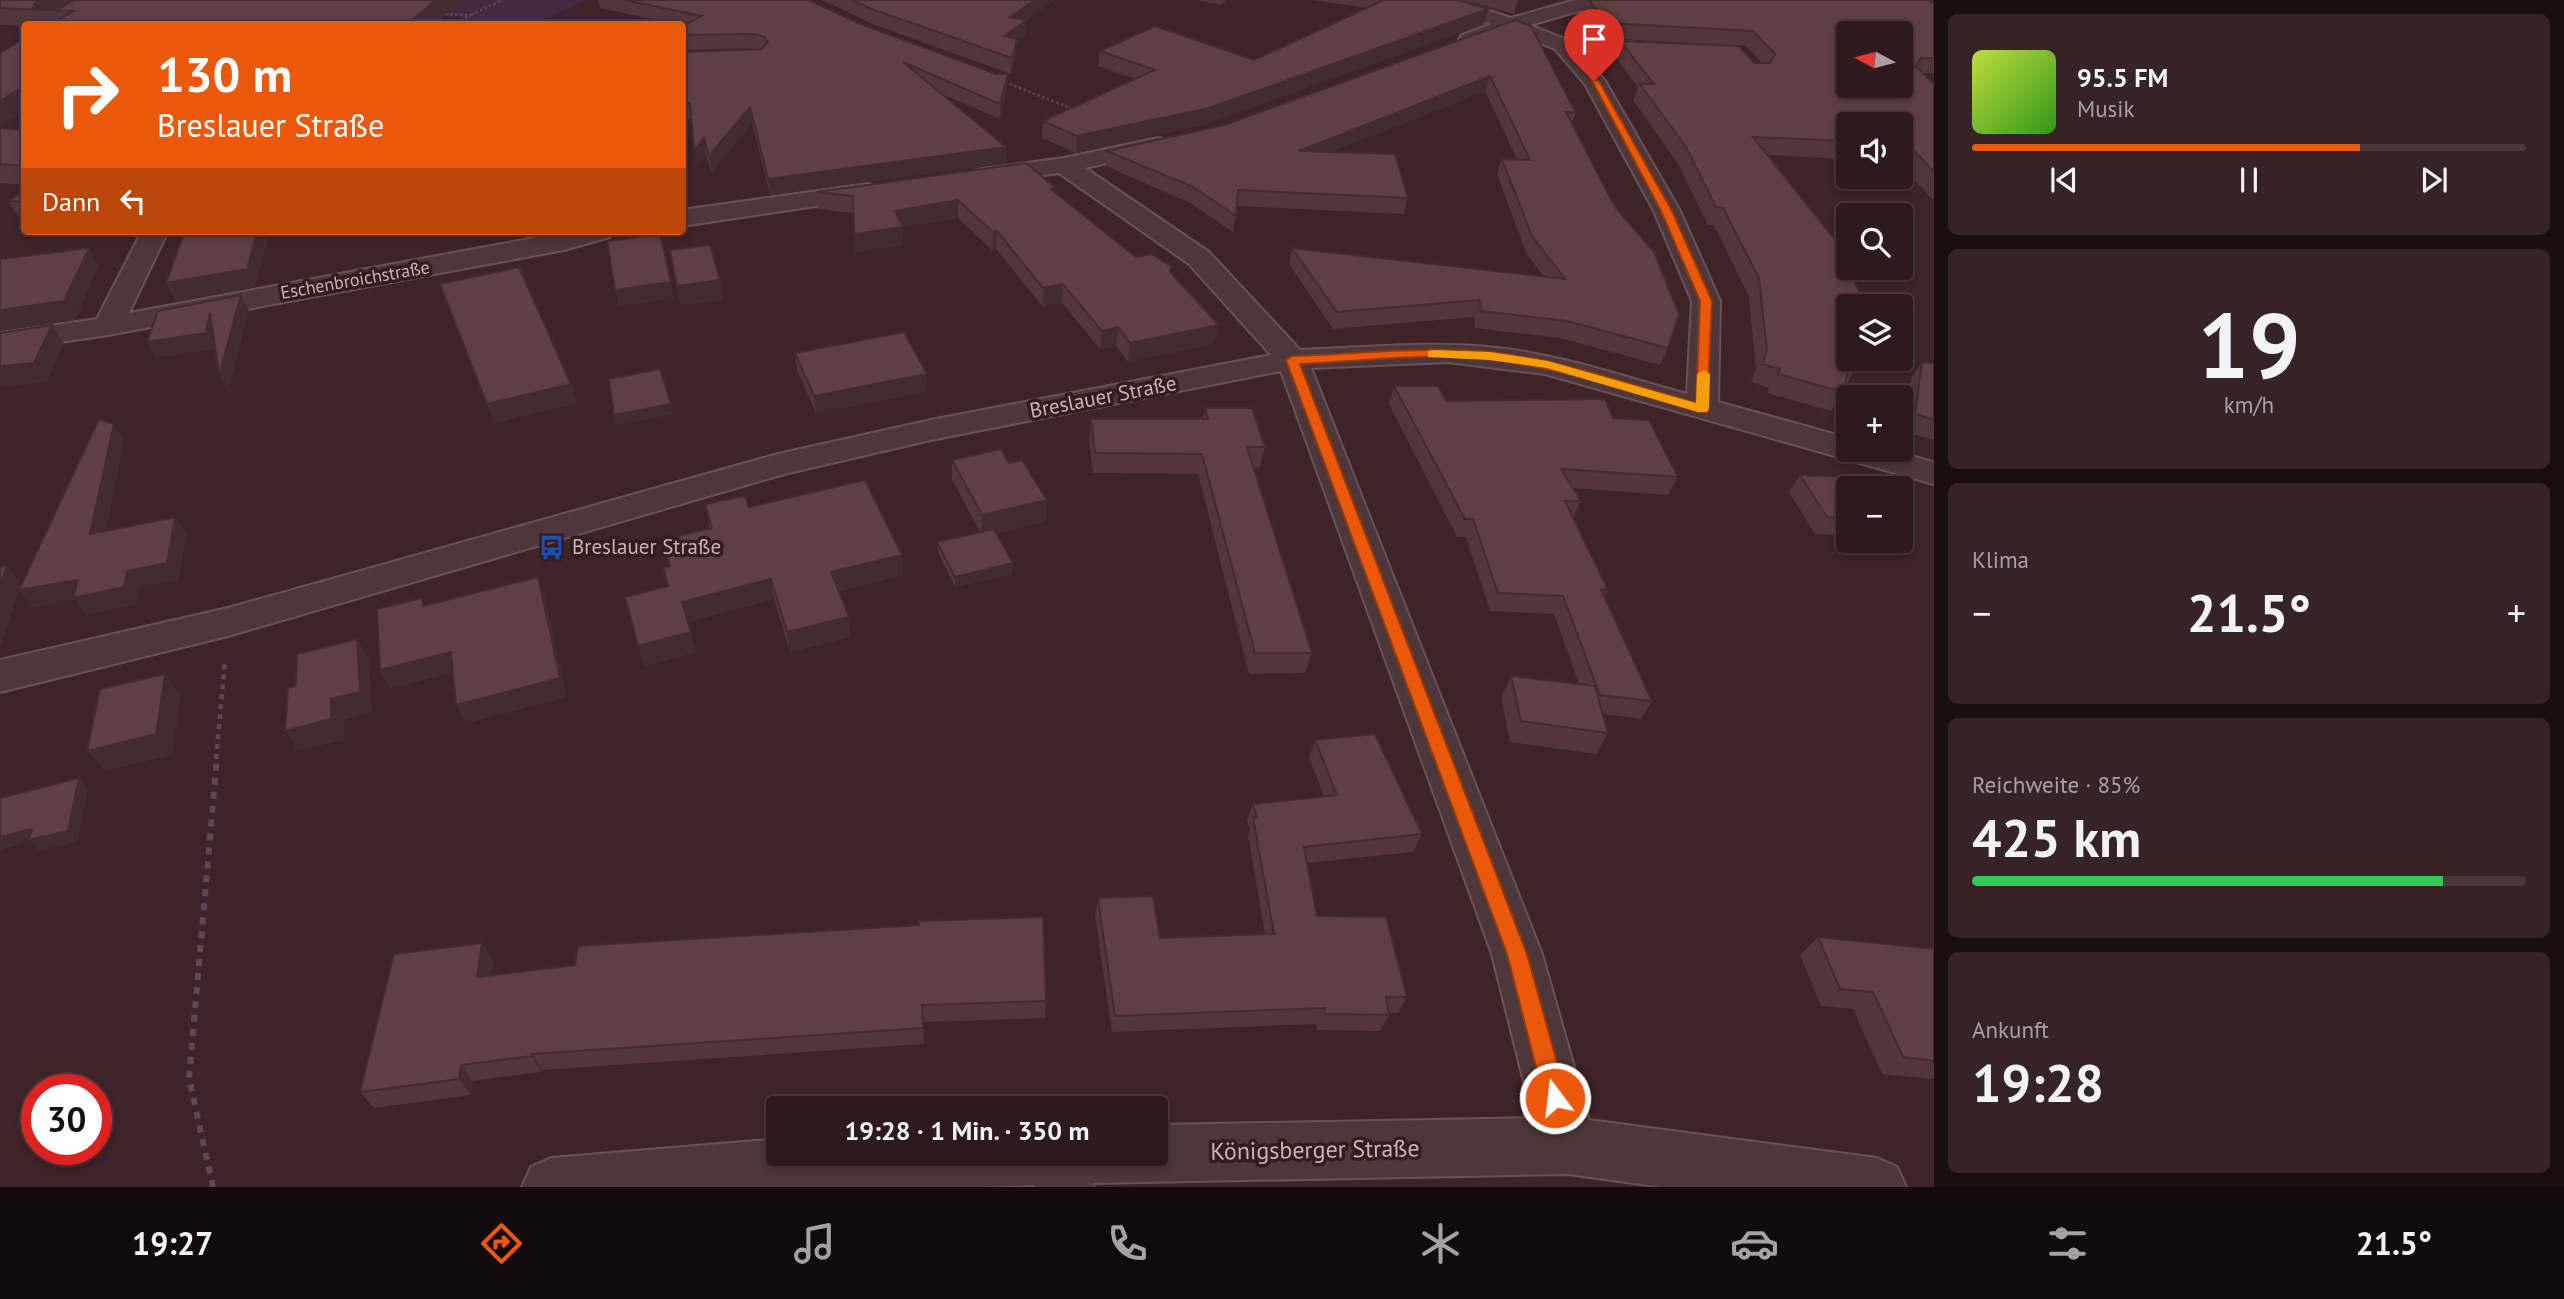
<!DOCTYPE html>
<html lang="de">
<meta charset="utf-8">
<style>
:root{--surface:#2e1a1e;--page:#362327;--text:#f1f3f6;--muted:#a7a1a4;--line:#49383c;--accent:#ea580c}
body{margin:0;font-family:"PT Sans",sans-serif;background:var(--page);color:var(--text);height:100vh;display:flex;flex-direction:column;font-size:26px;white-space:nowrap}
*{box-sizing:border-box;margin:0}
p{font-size:23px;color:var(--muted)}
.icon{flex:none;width:38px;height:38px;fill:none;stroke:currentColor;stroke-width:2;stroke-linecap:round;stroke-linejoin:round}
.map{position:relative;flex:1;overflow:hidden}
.drawer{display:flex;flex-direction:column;gap:14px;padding:14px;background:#190e10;width:630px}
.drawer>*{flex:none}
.top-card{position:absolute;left:21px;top:21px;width:665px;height:214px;border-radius:7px;box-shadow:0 4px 10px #0003,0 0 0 2px var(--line);background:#ea580c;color:#fff;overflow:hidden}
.needle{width:46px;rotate:277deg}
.fabs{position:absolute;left:1836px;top:21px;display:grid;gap:14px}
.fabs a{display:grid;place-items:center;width:77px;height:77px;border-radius:7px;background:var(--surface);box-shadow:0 4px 10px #0003,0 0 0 2px var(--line);font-size:35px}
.speed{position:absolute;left:21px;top:1074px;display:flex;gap:14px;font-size:35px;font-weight:700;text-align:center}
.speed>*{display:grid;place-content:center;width:91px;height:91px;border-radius:50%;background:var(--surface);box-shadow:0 4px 10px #0003,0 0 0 2px var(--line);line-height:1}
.speed .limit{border:10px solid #d22;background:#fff;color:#111}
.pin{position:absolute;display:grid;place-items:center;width:60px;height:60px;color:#fff;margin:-72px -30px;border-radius:50% 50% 50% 0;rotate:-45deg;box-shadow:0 0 7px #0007}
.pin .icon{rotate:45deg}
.me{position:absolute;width:77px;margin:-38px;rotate:345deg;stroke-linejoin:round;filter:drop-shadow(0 0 5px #0008)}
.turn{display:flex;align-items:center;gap:24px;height:147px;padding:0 21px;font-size:32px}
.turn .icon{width:91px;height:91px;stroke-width:2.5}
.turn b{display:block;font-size:49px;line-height:60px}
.then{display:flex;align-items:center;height:66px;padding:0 21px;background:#0003;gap:14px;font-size:26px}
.big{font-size:52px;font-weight:600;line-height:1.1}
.drawer .card{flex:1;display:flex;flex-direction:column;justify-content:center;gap:10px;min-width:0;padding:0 24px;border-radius:10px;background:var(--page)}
.drawer .dial{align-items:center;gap:0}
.dial b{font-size:91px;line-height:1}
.song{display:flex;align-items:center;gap:21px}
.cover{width:84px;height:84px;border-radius:10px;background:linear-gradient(135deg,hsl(70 70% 55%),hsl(110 70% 35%))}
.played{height:7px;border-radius:4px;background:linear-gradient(90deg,var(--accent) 70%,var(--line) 70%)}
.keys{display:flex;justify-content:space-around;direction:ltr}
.heat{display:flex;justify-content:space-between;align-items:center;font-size:38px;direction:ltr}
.charge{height:10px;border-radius:5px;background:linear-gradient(90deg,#34c759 85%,var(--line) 0)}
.trip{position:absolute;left:766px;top:1096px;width:402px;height:70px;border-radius:7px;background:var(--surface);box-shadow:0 4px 10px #0003,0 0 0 2px var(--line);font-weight:600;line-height:70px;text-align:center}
.dock{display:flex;height:112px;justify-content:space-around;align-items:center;background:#120a0c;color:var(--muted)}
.dock .icon{width:49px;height:49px}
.dock .selected{color:var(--accent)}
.dock b{font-size:32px;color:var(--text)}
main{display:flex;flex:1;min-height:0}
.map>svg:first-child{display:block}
.green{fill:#442a3e}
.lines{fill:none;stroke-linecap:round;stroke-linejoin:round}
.minor-casing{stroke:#695256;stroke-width:4}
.path-far2{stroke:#604757;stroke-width:2.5;stroke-dasharray:2.5 2.5;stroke-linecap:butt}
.path-far1{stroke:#604757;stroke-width:4.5;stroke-dasharray:5 5;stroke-linecap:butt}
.path{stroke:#604757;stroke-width:6;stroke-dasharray:7 7;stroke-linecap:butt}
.minor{fill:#4e373b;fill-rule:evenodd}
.wall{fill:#52363a}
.shaded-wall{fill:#422c30}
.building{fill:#5f3f44;stroke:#422c30;stroke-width:2;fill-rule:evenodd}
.route{fill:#ea580c;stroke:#983908;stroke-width:2}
.slow{fill:#f59e0b}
.labels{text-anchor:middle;stroke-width:7;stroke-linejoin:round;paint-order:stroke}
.far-street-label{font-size:18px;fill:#c9b3b6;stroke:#331c20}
.street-label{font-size:21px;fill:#c9b3b6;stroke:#331c20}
.poi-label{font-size:21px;fill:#c9b3b6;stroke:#331c20;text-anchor:start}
.near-street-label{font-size:24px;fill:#c9b3b6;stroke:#331c20}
</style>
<main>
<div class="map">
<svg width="1934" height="1187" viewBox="0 0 1934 1187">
<rect width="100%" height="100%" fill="#3e2328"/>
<path class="green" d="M461,0H587L535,24L443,16Z"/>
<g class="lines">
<defs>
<g id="minor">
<path d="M1425,0H1455L1511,18L1575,0H1606L1603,4L1530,25L1565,39L1676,45L1679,49L1676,53L1669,55L1579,52L1605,81L1680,211L1720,301L1718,402L1848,438V450H1889L1934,462V484L1545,374L1448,362L1311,368L1542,954L1589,1120L1877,1158L1897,1167L1906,1187H1662L1568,1174L1093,1183V1187H1035V1185L981,1187H522L531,1167L551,1158L779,1139V1153H1157V1125L1533,1118L1492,954L1281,371L931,440L784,474L228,636L0,692V660L228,608L778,454L931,420L1271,355L1189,264L1059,173L983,183L974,181L971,176L974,171L983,169L1064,158L1158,138L1166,140L1170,145L1166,150L1085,168L1209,252L1300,350C1362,348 1426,341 1488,347C1556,353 1621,376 1687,394L1692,301L1654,211L1585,84L1555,49L1510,31L1476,43H1462L1459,39L1462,35L1491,24L1428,4Z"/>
<path d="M868,184L877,187L881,192L877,197L682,226V210Z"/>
<path d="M142,231H168L129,313L572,231H614L610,237L564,250L108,335L0,351V333L97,319Z"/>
</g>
</defs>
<use href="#minor" class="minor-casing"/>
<g class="path-far2">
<path d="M440,14L471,15L453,24"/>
<path d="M471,15L502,0"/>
<path d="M1005,82L1075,110"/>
</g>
<path class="path-far1" d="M216,759L225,660"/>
<path class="path" d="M213,1187L189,1078L217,757"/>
<use href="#minor" class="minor"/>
</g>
<g class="wall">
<path d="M0,0H462L434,24H24V26L0,25Z"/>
<path d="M598,0H809L1007,90L1000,119L942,94L1006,163L770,195L752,123L712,172L706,155L696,166L691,119H682V52L757,48L682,50V24H675L600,8Z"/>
<path d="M822,0H1055L1026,20V35L1016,42V54L1011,74L875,25Z"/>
<path d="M1197,0H1226L1220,5Z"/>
<path d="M1313,0H1458L1484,24L1206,124L1076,153L1042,138L1043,121L1135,79L1098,66L1100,51L1254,60L1367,8Z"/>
<path d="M1464,0H1518L1514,14Z"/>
<path d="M1587,0H1929L1934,4V73H1924L1934,84V199H1932L1900,164V124H1848V159L1767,155L1848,256V259L1844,266L1855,370L1831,411L1767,393L1769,388L1751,382L1756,369L1749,297L1714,225H1708L1678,164L1633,100L1638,88L1615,56L1620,41L1754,63H1762L1746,46L1601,38L1582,13Z"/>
<path d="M1515,20L1576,113L1572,123L1668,348L1660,365L1560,338L1475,328L1474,317L1333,329L1289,264L1292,248L1544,277L1526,253L1497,174L1502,159H1517L1485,91L1331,152L1408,198L1404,214L1237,206L1233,232L1190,203L1106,166L1107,151L1224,125Z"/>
<path d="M0,128L24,130V185L0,183Z"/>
<path d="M24,191V222H21L8,201Z"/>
<path d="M817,192L1056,193L1136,257L1170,273L1215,343L1128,362L1116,346L1100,349L1062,303L1043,307L996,249L992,250L958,218L903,227V245L855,252L854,213L818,209Z"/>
<path d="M440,284L571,384L577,403L494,423Z"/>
<path d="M795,353L928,391L816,413L797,370Z"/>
<path d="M1922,362L1934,363V440L1903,431L1911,378Z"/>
<path d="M1394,386L1446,401L1613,418L1678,477L1668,495L1573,488L1581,501L1573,518L1608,590L1604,596L1652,701L1641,719L1603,714L1608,733L1596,754L1510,742L1501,697L1511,676L1579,684L1554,614L1490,611L1466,537H1457L1389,404Z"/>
<path d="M1205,408L1265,447L1260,467L1253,468L1312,653L1305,673L1249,674L1198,474L1093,473L1089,439L1091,419H1203Z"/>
<path d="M952,460L1046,521L996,533L1012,574L955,587L938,552L937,542L980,532L952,480Z"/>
<path d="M1800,475L1848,488V536L1815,534L1789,492Z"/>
<path d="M705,504L749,507L902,555L903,575L839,591L851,637L790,652L774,599L688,622L696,652L644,666L667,586L663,568L669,566L662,540L710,528Z"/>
<path d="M1315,740L1422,834L1413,852L1307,863L1317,916L1407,997L1398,1013H1389V1015L1380,1031L1317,1030L1316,1024L1112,1032L1095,915L1098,898L1160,938L1265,934L1248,836L1250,829L1247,821L1253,804L1324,796L1309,758Z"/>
<path d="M1818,937L1934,949V1079L1882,1074L1853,1009L1821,1006L1800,955Z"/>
<path d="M482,943L493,960L490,975L1046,1001L1045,1018L923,1022L924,1044L542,1070L541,1072L472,1081L471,1095L374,1108L360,1092Z"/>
</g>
<g class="shaded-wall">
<path d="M36,0H79L60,10L33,8Z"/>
<path d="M436,0H462L434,24H407Z"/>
<path d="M1035,0H1055L1010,31V17Z"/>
<path d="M1488,9L1484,24L1206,124L1076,153L1077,136Z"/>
<path d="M1027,20L1026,35L1016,42V54L1011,74L1012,58L1004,36Z"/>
<path d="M1008,74L1007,90L1000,119V104Z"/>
<path d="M1490,76L1485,91L1296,166L1299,151Z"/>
<path d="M24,86V112L0,127V101Z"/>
<path d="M750,107L752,123L712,172L709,156Z"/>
<path d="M704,138L706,155L696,166L694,150Z"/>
<path d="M1006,147V163L770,195L768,179Z"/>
<path d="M958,200V218L903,227V245L855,252L854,234L895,211Z"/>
<path d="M257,231H270L255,287L176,302L166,283Z"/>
<path d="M997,231L996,249L992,250L993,232Z"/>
<path d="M89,248L99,266L75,320L0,331V310Z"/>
<path d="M720,280L723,300L681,306L677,286Z"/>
<path d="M671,282L674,298L619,307L615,290Z"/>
<path d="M1063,284L1062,303L1043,307V288Z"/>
<path d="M241,295L249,311L228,392L219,376Z"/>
<path d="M210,313L215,349L156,358L147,342Z"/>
<path d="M52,325L64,344L47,382L0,387V366Z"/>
<path d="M1219,325L1215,343L1128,362L1130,343Z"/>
<path d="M1118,327L1116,346L1100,349L1102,331Z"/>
<path d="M927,374L928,391L816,413L814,396Z"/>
<path d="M571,384L577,403L494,423L487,404Z"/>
<path d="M671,404L673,414L617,426L614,415Z"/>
<path d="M114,424L124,441L102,552L90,534Z"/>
<path d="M1047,500L1046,521L982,536V515Z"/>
<path d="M175,517L186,534L179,580L139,589L136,604L87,615L75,600L33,608L19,591L2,643H0V585L7,566L21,584L127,571Z"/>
<path d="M902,555L903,575L834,593L831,572Z"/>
<path d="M1013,563L1012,574L955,587V577Z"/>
<path d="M538,577L545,596L567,697L465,724L456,705Z"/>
<path d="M771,579L774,599L686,623L682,602Z"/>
<path d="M849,617L851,637L790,652L787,632Z"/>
<path d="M691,632L696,652L644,666L638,646Z"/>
<path d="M357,639L369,660L372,712L344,720V740L298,751L285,731Z"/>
<path d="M451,652L459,671L390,689L380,670Z"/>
<path d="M165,674L181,695L172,755L105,771L87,751Z"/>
<path d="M79,778L88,788L78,841L40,851L31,842L0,850V837Z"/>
<path d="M482,943L493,960L487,994L477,977Z"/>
<path d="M532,1054L542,1070L541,1072L532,1056Z"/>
<path d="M461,1065L472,1081L471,1095L459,1079Z"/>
</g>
<g class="building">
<path d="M0,0H36L33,8H60L74,0H436L407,24H50L74,11L0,8Z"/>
<path d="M625,0H809L858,23L996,74H1008L1000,104L903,62L1006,147L768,179L750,107L709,156L704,138L694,150L690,103H682V52L762,49L768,42L764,37L755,34L682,35V26L702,16Z"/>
<path d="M852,0H1035L1010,17L1027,20L1004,36L1017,39L1012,58L874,10Z"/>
<path d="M1384,0H1458L1488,9L1209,108L1077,136L1043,121L1155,70L1100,51L1155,26L1254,60Z"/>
<path d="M1589,0H1929L1934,4V58H1921L1916,66L1934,84V172L1908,144H1900V124H1848V141L1753,137L1848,256V257L1838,256L1868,306H1848V359H1857L1855,370L1849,368L1843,392L1778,374L1780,369L1762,364L1767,350L1759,278L1723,208L1716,207L1686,147L1640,84H1654L1620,41L1739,46L1754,63H1770L1775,54L1753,31L1607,23ZM1848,33H1900V86H1848Z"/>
<path d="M521,20L518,24H467L475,21Z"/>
<path d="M1515,20L1531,26L1576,113L1566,112L1615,207L1654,252L1679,314L1668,348L1567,321L1481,311L1480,300L1337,312L1292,248L1565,279L1532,236L1502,159L1530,160L1490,76L1299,151L1395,154L1408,198L1238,190L1236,216L1193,187L1107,151L1224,125Z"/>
<path d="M24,39V86L0,101V53Z"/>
<path d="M0,128L24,130V166L0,164Z"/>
<path d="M1026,163L1056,188L1051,189L1136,257L1151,254L1171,266L1170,272L1219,325L1130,343L1118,327L1102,331L1063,284L1043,288L997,231L993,232L958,200L895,211L903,227L854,234L853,196L817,192Z"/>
<path d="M24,191V202L8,201Z"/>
<path d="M185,231H257L247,269L166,283Z"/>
<path d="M660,234L671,282L615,290L607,241Z"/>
<path d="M710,245L720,280L677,286L670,250Z"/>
<path d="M89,248L64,301L0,310V259Z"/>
<path d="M519,267L571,384L487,404L440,284Z"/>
<path d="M241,295L219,376L210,313L206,333L147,342L158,311Z"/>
<path d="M52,325L34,363L0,366V333Z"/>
<path d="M904,332L927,374L814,396L795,353Z"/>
<path d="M1922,362L1934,363V420L1915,414Z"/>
<path d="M660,369L671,404L614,415L609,379Z"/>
<path d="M1394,386H1438L1446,401L1605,399L1613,418L1649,420L1678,477L1561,469L1581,501H1565L1608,590L1601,589L1652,701L1600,695L1563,596L1498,593L1473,519H1465Z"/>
<path d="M1205,408H1252L1265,447H1247L1312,653H1255L1202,454L1095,453L1091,419H1208Z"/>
<path d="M99,419L114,424L90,534L175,517L167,563L127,571L124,587L73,598L78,580L19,590Z"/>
<path d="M1001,449L1009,463L1022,460L1047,500L982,515L952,460Z"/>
<path d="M1800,475L1866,478L1873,488H1848V518L1827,517Z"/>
<path d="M865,480L902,555L831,572L849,617L787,632L771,579L682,602L691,632L638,646L625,597L668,586L663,568L670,566L662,540L712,528L705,504L745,496L749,507Z"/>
<path d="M994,529L1013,563L955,577L937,542Z"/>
<path d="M7,566L0,585V567Z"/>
<path d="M538,577L560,678L456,705L451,652L380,670L377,609L422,598L423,606Z"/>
<path d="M357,639L360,692L331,699V719L285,731L288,688L296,686L297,654Z"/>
<path d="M165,674L156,734L87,751L100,689Z"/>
<path d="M1511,676L1595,686L1608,733L1521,721Z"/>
<path d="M1375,734L1422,834L1304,847L1317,916L1386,917L1407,997H1386L1389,1015L1325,1014L1324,1008L1115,1016L1098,898L1153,896L1160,938L1274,934L1253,818L1257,817L1253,804L1337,795L1315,740Z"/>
<path d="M79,778L68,831L29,840L32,829L0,837V798Z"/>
<path d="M1043,917L1046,1001L922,1005L923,1028L532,1054V1056L461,1065L459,1079L360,1092L394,954L482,943L477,977L575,965L578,946L919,925L918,921Z"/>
<path d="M1818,937L1934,949V1061L1903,1057L1873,992L1840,989Z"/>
</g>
<path class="route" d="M1591,79L1599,81L1672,211L1712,301L1707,412H1698C1630,392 1562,368 1492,360C1429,352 1363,361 1300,364L1527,954L1567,1098L1563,1106L1555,1109L1547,1106L1544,1098L1507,954L1286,360L1292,356C1357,354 1424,346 1489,352C1560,359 1628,384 1696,403L1700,301L1661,211Z"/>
<path class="slow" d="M1433,350L1490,352L1548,361L1696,403L1697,374L1704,370L1710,374L1709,409L1707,412H1698L1547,368L1490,360L1428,357V351Z"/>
<defs>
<symbol id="bus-bare" viewBox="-9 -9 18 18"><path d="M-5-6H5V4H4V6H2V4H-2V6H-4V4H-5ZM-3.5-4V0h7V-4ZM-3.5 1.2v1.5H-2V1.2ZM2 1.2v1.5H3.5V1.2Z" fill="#1a4fb4" stroke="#331c20" stroke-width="2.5" paint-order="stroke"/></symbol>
</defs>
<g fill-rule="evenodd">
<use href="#bus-bare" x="534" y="530" width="35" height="35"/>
</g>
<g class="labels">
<g class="far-street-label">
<text transform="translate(355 280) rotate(-10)" y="6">Eschenbroichstraße</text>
</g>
<g class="street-label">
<text transform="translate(1103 397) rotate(-11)" y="7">Breslauer Straße</text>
</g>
<g class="poi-label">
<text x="572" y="554">Breslauer Straße</text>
</g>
<g class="near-street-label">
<text transform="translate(1315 1150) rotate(-1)" y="8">Königsberger Straße</text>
</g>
</g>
</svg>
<div class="fabs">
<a><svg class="needle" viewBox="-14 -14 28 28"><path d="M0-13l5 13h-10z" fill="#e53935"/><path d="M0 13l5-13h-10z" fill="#a7a1a4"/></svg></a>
<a><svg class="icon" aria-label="sound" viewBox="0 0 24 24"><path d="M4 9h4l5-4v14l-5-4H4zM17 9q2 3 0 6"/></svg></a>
<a><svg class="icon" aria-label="search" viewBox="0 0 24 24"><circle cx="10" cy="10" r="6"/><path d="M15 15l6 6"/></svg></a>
<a><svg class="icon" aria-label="layers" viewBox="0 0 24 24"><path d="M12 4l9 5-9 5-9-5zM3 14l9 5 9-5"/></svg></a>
<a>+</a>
<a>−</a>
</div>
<div class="speed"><div class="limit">30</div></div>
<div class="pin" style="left:1594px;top:81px;background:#d93025"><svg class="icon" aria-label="arrive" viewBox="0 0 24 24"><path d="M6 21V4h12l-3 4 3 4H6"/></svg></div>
<svg class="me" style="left:1555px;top:1098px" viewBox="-20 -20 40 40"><circle r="17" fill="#ea580c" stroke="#fff" stroke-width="3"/><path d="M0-11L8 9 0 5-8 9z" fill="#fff"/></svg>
<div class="trip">19:28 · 1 Min. · 350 m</div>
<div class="top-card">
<div class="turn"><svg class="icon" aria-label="right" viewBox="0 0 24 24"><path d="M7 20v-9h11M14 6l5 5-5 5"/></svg><div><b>130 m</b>Breslauer Straße</div></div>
<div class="then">Dann<svg class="icon" aria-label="left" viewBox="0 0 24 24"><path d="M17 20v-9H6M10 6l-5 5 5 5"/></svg></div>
</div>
</div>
<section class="drawer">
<div class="card">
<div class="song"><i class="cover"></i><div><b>95.5 FM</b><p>Musik</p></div></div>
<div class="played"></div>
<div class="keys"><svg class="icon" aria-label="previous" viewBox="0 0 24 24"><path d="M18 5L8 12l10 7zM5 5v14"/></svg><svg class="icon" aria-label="pause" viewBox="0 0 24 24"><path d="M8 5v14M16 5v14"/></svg><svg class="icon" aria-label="next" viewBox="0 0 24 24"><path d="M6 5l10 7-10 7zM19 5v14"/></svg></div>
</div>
<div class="card dial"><b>19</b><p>km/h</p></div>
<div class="card"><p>Klima</p>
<div class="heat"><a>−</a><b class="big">21.5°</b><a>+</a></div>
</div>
<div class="card"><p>Reichweite · 85%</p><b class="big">425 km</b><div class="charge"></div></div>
<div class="card"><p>Ankunft</p><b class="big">19:28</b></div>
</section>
</main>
<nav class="dock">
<b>19:27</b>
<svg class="icon selected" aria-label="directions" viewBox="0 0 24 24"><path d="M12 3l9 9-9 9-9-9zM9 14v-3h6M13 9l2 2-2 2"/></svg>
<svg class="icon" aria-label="music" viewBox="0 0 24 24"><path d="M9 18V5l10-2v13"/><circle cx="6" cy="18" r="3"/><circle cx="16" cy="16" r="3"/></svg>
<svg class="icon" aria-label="phone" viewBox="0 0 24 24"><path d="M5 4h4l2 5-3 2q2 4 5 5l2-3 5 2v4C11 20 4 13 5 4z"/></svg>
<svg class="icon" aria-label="climate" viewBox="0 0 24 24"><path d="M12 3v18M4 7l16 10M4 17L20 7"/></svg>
<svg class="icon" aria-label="car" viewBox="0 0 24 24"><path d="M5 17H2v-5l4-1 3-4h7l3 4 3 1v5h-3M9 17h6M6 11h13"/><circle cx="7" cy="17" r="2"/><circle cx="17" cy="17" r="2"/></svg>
<svg class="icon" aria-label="filters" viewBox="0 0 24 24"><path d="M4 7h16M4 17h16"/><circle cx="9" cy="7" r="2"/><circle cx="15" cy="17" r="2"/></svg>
<b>21.5°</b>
</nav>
